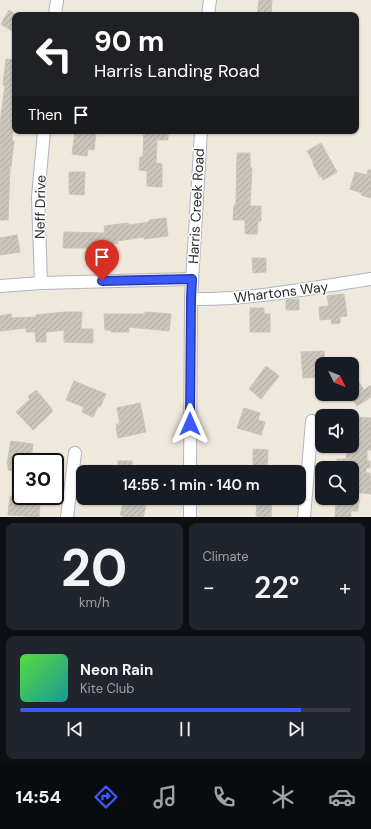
<!DOCTYPE html>
<meta charset="utf-8">
<style>
:root{--surface:#171b24;--page:#20242c;--text:#f1f3f6;--muted:#9ea1a6;--line:#363941;--accent:#3a5aff}
body{margin:0;font-family:"DM Sans",sans-serif;background:var(--page);color:var(--text);height:100vh;display:flex;flex-direction:column;font-size:15px;white-space:nowrap}
*{box-sizing:border-box;margin:0}
p{font-size:13px;color:var(--muted)}
.icon{flex:none;width:22px;height:22px;fill:none;stroke:currentColor;stroke-width:2;stroke-linecap:round;stroke-linejoin:round}
.map{position:relative;height:517px;overflow:hidden}
.details{display:flex;flex-direction:column;gap:6px;padding:6px;background:#0d0f14;flex:1}
.details>*{flex:none}
.guide{position:absolute;left:12px;top:12px;width:347px;height:122px;border-radius:8px;box-shadow:0 1px 3px #0004;background:#202124;color:#fff;overflow:hidden}
.needle{width:26px;rotate:133deg}
.controls{position:absolute;left:315px;top:357px;display:grid;gap:8px}
.controls a{display:grid;place-items:center;width:44px;height:44px;border-radius:8px;background:var(--surface);box-shadow:0 1px 3px #0004;font-size:20px}
.speed{position:absolute;left:12px;top:453px;display:flex;gap:8px;font-size:20px;font-weight:700;text-align:center}
.speed>*{display:grid;place-content:center;width:52px;height:52px;border-radius:50%;background:var(--surface);box-shadow:0 1px 3px #0004;line-height:1}
.speed .limit{border:2px solid #111;border-radius:6px;background:#fff;color:#111}
.pin{position:absolute;display:grid;place-items:center;width:34px;height:34px;color:#fff;margin:-41px -17px;border-radius:50% 50% 50% 0;rotate:-45deg;box-shadow:0 0 4px #0007}
.pin .icon{rotate:45deg}
.me{position:absolute;width:44px;margin:-22px;rotate:0deg;stroke-linejoin:round;filter:drop-shadow(0 0 3px #0008)}
.turn{display:flex;align-items:center;gap:14px;height:84px;padding:0 16px;font-size:18px}
.turn .icon{width:52px;height:52px;stroke-width:2.5}
.turn b{display:block;font-size:28px;line-height:34px}
.then{display:flex;align-items:center;height:38px;padding:0 16px;background:#0003;gap:8px;font-size:15px}
.big{font-size:30px;font-weight:600;line-height:1.1}
.details .tile{flex:1;display:flex;flex-direction:column;justify-content:center;gap:6px;min-width:0;padding:0 14px;border-radius:8px;background:var(--page)}
.details .dial{align-items:center;gap:0}
.dial b{font-size:52px;line-height:1}
.song{display:flex;align-items:center;gap:12px}
.cover{width:48px;height:48px;border-radius:6px;background:linear-gradient(135deg,hsl(110 70% 55%),hsl(180 70% 35%))}
.played{height:4px;border-radius:2px;background:linear-gradient(90deg,var(--accent) 85%,var(--line) 85%)}
.keys{display:flex;justify-content:space-around;direction:ltr}
.heat{display:flex;justify-content:space-between;align-items:center;font-size:22px;direction:ltr}
.details .tiles{flex:1;display:grid;gap:6px;grid-template-columns:1fr 1fr}
.tile:last-child{grid-column:span 2}
.trip{position:absolute;left:76px;top:465px;width:230px;height:40px;border-radius:8px;background:var(--surface);box-shadow:0 1px 3px #0004;font-weight:600;line-height:40px;text-align:center}
.dock{display:flex;height:64px;justify-content:space-around;align-items:center;background:#090b0e;color:var(--muted)}
.dock .icon{width:28px;height:28px}
.dock .active{color:var(--accent)}
.dock b{font-size:18px;color:var(--text)}
.map>svg:first-child{display:block}
.building{fill:url(#building-hatch);stroke:#cbc4b6}
.lines{fill:none;stroke-linecap:round;stroke-linejoin:round}
.minor-casing{stroke:#b1b3c1;stroke-width:14}
.minor{stroke:#fff;stroke-width:12}
.route-casing{stroke:#263aa6;stroke-width:10}
.route{stroke:#3a5aff;stroke-width:7}
.labels{text-anchor:middle;stroke-width:3;stroke-linejoin:round;paint-order:stroke}
.street-label{font-size:14px;fill:#2c2c2c;stroke:#fff}
</style>
<div class="map">
<svg width="371" height="517" viewBox="0 0 371 517">
<defs>
<pattern id="building-hatch" width="6" height="6" patternUnits="userSpaceOnUse"><rect width="6" height="6" fill="#cac6bb"/><path d="M-1 1l2-2M0 6l6-6M5 7l2-2" fill="none" stroke="#aeaaa1"/></pattern>
</defs>
<rect width="100%" height="100%" fill="#efe8dd"/>
<g class="building">
<path d="M259,0H272L271,15H257Z"/>
<path d="M9,10L15,14V33L1,24Z"/>
<path d="M6,59L15,60V114L12,140L14,141L11,167H10L8,220H0V124L5,85H3Z"/>
<path d="M75,131L96,133L94,150L88,149L87,156L72,154Z"/>
<path d="M144,131H168V140H157L156,163L162,164V187L147,186V171L139,170L140,157H143Z"/>
<path d="M321,143L337,172L323,180L321,176L320,177L313,164V161L307,151Z"/>
<path d="M237,153H250V168H252L250,206H261V221H258L257,234H245V220H233L234,205H236Z"/>
<path d="M368,170H371V198L361,195L362,193L350,189L355,172L367,175Z"/>
<path d="M69,172H85L84,195L69,194Z"/>
<path d="M166,218L168,236L144,239V237L117,241L118,243L91,248H63L64,232L105,233L104,226L128,223L129,225L149,222V220Z"/>
<path d="M17,235L20,252L0,255V238Z"/>
<path d="M252,258H266V272L253,273Z"/>
<path d="M344,294L347,316L340,317V323L332,324L331,319L320,320L319,307L329,306L327,296Z"/>
<path d="M299,299V310H286V300Z"/>
<path d="M250,308H264V314H270V332H250Z"/>
<path d="M65,312H82L81,329H93V343L64,342V330L46,332V342H36L35,332H26V328L0,331V316L11,314L12,318L37,317L36,315Z"/>
<path d="M145,312L171,314L169,331L129,327V332H111L110,330H105L104,314H145Z"/>
<path d="M324,351L325,364H322V369H319V377L303,378L301,352Z"/>
<path d="M266,366L279,376L261,399L249,389Z"/>
<path d="M352,371L364,390L371,385V397L357,406L352,399Z"/>
<path d="M74,381L106,394L100,407L98,406L93,417L82,412L84,407L66,400Z"/>
<path d="M36,390L52,409V412L33,430L16,412L30,399L28,397Z"/>
<path d="M140,403L146,432L118,438L116,428H117L116,424H120L117,408Z"/>
<path d="M244,408L260,413L258,420L265,422L261,435L237,428Z"/>
<path d="M352,417L371,418V450H367V461H370V468H366V473H370L371,494L352,492V468H337V459H346L347,446H352Z"/>
<path d="M11,441L33,444L31,457H30L29,462H21V472L8,470V464H7Z"/>
<path d="M253,449L268,450L267,472H253Z"/>
<rect x="118" y="461" width="14" height="11"/>
<path d="M10,496H35L34,504H40L39,517L8,515Z"/>
<path d="M257,498H272L271,517L256,516Z"/>
<path d="M336,499L359,500L358,511H351V517H335Z"/>
<path d="M130,502L146,506L143,517H125L120,515L123,503L129,505Z"/>
</g>
<g class="lines">
<defs>
<g id="minor">
<path d="M55,15L57,0"/>
<path d="M208,15L210,0"/>
<path d="M41,283L38,197L44,131"/>
<path d="M0,286L41,283L192,279"/>
<path d="M191,299C251,300 311,288 371,279"/>
<path d="M190,472L191,299L201,131"/>
<path d="M67,517L75,453"/>
<path d="M190,517V498"/>
<path d="M304,517L312,421"/>
</g>
</defs>
<use href="#minor" class="minor-casing"/>
<use href="#minor" class="minor"/>
</g>
<g class="lines">
<defs>
<path id="route" d="M102,281L192,279L191,298L190,424"/>
</defs>
<use href="#route" class="route-casing"/>
<use href="#route" class="route"/>
</g>
<g class="labels">
<g class="street-label">
<text transform="translate(196 206) rotate(-87)" y="5">Harris Creek Road</text>
<text transform="translate(40 207) rotate(-89)" y="5">Neff Drive</text>
<text transform="translate(281 292) rotate(-7)" y="5">Whartons Way</text>
</g>
</g>
</svg>
<div class="controls">
<a><svg class="needle" viewBox="-14 -14 28 28"><path d="M0-13l5 13h-10z" fill="#e53935"/><path d="M0 13l5-13h-10z" fill="#9ea1a6"/></svg></a>
<a><svg class="icon" aria-label="sound" viewBox="0 0 24 24"><path d="M4 9h4l5-4v14l-5-4H4zM17 9q2 3 0 6"/></svg></a>
<a><svg class="icon" aria-label="search" viewBox="0 0 24 24"><circle cx="10" cy="10" r="6"/><path d="M15 15l6 6"/></svg></a>
</div>
<div class="speed"><div class="limit">30</div></div>
<div class="pin" style="left:102px;top:281px;background:#d93025"><svg class="icon" aria-label="arrive" viewBox="0 0 24 24"><path d="M6 21V4h12l-3 4 3 4H6"/></svg></div>
<svg class="me" style="left:190px;top:424px" viewBox="-20 -20 40 40"><path d="M0-17L14 15 0 8-14 15z" fill="#3a5aff" stroke="#fff" stroke-width="4"/></svg>
<div class="trip">14:55 · 1 min · 140 m</div>
<div class="guide">
<div class="turn"><svg class="icon" aria-label="left" viewBox="0 0 24 24"><path d="M17 20v-9H6M10 6l-5 5 5 5"/></svg><div><b>90 m</b>Harris Landing Road</div></div>
<div class="then">Then<svg class="icon" aria-label="arrive" viewBox="0 0 24 24"><path d="M6 21V4h12l-3 4 3 4H6"/></svg></div>
</div>
</div>
<section class="details">
<div class="tiles">
<div class="tile dial"><b>20</b><p>km/h</p></div>
<div class="tile"><p>Climate</p>
<div class="heat"><a>−</a><b class="big">22°</b><a>+</a></div>
</div>
<div class="tile">
<div class="song"><i class="cover"></i><div><b>Neon Rain</b><p>Kite Club</p></div></div>
<div class="played"></div>
<div class="keys"><svg class="icon" aria-label="previous" viewBox="0 0 24 24"><path d="M18 5L8 12l10 7zM5 5v14"/></svg><svg class="icon" aria-label="pause" viewBox="0 0 24 24"><path d="M8 5v14M16 5v14"/></svg><svg class="icon" aria-label="next" viewBox="0 0 24 24"><path d="M6 5l10 7-10 7zM19 5v14"/></svg></div>
</div>
</div>
</section>
<nav class="dock">
<b>14:54</b>
<svg class="icon active" aria-label="directions" viewBox="0 0 24 24"><path d="M12 3l9 9-9 9-9-9zM9 14v-3h6M13 9l2 2-2 2"/></svg>
<svg class="icon" aria-label="music" viewBox="0 0 24 24"><path d="M9 18V5l10-2v13"/><circle cx="6" cy="18" r="3"/><circle cx="16" cy="16" r="3"/></svg>
<svg class="icon" aria-label="phone" viewBox="0 0 24 24"><path d="M5 4h4l2 5-3 2q2 4 5 5l2-3 5 2v4C11 20 4 13 5 4z"/></svg>
<svg class="icon" aria-label="climate" viewBox="0 0 24 24"><path d="M12 3v18M4 7l16 10M4 17L20 7"/></svg>
<svg class="icon" aria-label="car" viewBox="0 0 24 24"><path d="M5 17H2v-5l4-1 3-4h7l3 4 3 1v5h-3M9 17h6M6 11h13"/><circle cx="7" cy="17" r="2"/><circle cx="17" cy="17" r="2"/></svg>
</nav>
